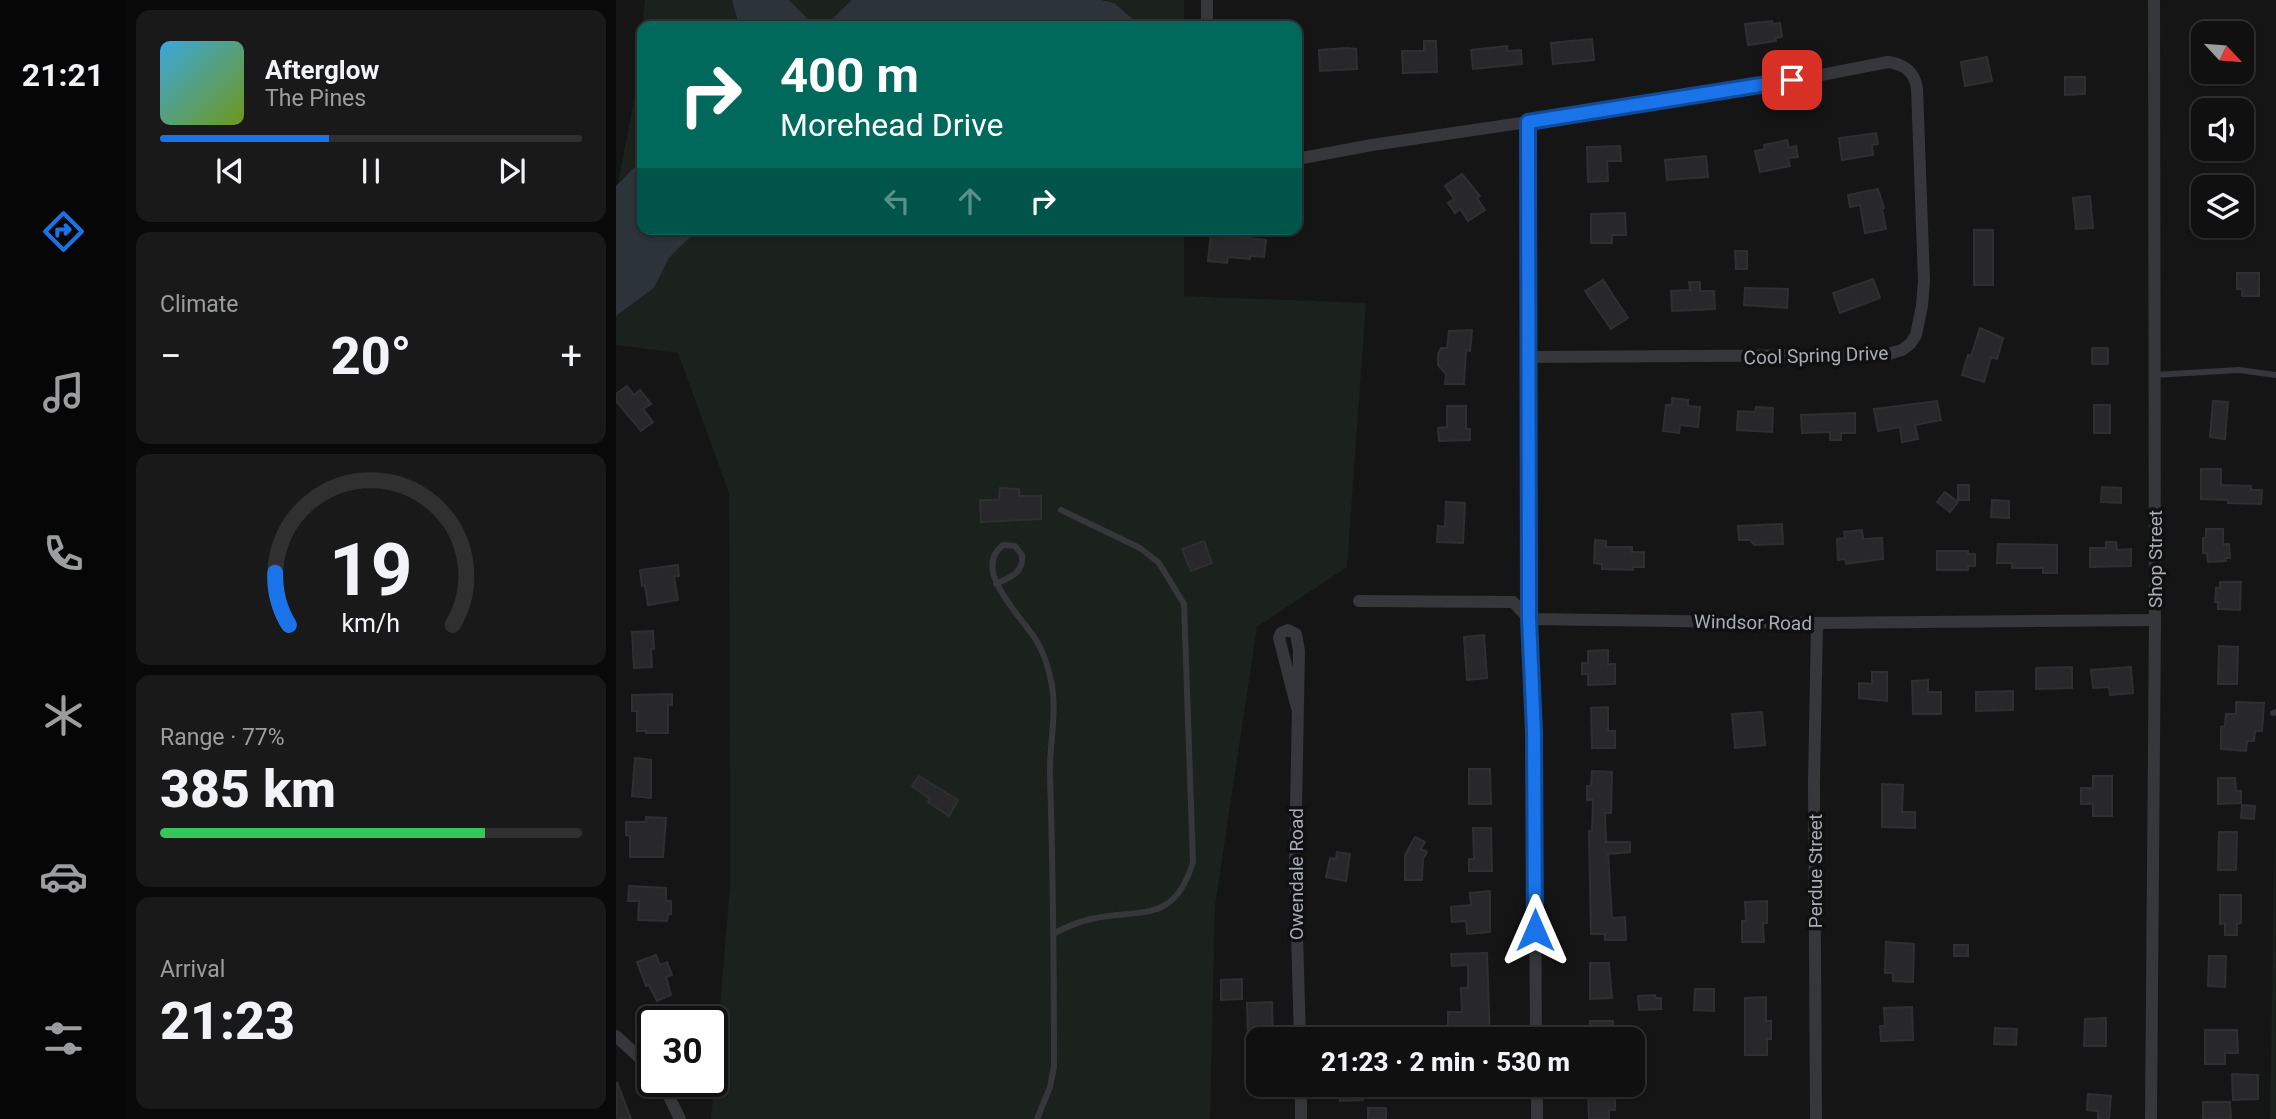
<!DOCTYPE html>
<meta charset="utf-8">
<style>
:root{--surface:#101010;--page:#191919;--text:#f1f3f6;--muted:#9c9d9f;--line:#303030;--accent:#1a73e8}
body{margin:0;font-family:Roboto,sans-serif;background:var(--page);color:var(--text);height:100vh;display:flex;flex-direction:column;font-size:26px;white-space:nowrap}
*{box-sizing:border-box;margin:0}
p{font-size:23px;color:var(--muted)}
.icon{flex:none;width:38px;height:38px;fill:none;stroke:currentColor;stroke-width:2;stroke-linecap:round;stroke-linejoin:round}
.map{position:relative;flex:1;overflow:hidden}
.side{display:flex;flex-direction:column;gap:10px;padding:10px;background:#090909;width:490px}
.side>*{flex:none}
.top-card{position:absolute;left:21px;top:21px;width:665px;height:214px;border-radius:14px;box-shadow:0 2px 5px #0004,0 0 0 2px var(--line);background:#00695c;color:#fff;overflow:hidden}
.needle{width:46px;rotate:116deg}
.tools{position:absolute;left:1575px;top:21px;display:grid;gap:14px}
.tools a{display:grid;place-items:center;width:63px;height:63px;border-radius:14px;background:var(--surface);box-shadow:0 2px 5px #0004,0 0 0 2px var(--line);font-size:35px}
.speed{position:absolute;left:21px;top:1006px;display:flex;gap:14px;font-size:35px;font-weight:700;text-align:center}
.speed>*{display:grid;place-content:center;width:91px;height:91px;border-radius:50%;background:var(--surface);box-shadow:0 2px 5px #0004,0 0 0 2px var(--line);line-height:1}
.speed .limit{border:4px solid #111;border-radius:10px;background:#fff;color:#111}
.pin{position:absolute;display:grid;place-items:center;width:60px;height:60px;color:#fff;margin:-30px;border-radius:14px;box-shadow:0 4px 10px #0006}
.me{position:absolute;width:77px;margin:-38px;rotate:0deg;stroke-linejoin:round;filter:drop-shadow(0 0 5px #0008)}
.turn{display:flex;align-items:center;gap:24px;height:147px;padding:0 28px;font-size:32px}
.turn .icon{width:91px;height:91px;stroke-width:2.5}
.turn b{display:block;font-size:49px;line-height:60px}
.lanes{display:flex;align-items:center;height:66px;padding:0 28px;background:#0003;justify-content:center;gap:35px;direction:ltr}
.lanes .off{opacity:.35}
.big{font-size:52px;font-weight:800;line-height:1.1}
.side .card{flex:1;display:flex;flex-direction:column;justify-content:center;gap:10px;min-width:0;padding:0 24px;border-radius:14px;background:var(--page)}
.side .dial{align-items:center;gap:0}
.dial svg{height:182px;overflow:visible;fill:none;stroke:var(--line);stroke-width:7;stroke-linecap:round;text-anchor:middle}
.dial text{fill:var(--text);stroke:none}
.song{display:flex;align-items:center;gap:21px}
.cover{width:84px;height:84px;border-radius:10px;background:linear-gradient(135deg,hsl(200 70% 55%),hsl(80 70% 35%))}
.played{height:7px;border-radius:4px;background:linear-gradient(90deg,var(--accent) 40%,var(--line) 40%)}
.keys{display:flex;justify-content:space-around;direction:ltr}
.heat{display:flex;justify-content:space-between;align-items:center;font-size:38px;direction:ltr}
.charge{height:10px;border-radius:5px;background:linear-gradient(90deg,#34c759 77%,var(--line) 0)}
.trip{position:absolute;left:630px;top:1027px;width:399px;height:70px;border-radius:14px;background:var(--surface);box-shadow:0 2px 5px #0004,0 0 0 2px var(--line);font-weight:800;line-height:70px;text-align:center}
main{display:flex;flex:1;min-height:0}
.tabs{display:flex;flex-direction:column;width:126px;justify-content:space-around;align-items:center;background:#060606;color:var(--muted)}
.tabs .icon{width:49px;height:49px}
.tabs .on{color:var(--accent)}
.tabs b{font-size:32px;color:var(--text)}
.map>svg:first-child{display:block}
.green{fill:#1b211c}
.water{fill:#2c3339}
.building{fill:#28282a;stroke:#2f2f32;stroke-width:2}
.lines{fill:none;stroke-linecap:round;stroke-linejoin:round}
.lane{stroke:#36373b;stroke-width:6}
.street{stroke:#36373b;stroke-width:12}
.route-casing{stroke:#114b97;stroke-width:18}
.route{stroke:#1a73e8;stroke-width:12}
.labels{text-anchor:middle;stroke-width:7;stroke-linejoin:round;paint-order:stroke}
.street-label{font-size:19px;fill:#a8acb5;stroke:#101011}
</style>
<main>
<nav class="tabs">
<b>21:21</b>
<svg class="icon on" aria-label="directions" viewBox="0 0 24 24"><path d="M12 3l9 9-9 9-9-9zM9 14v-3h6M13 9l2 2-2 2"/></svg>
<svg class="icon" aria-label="music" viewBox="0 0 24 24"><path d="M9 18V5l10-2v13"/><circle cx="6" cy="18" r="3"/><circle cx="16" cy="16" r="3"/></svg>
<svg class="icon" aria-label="phone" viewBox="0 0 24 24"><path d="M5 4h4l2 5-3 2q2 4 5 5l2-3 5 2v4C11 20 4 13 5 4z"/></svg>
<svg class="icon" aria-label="climate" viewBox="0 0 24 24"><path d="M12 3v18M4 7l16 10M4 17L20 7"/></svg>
<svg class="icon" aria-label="car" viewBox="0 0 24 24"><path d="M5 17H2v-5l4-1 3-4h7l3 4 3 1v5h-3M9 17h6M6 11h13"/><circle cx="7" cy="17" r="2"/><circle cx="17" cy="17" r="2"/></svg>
<svg class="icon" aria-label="filters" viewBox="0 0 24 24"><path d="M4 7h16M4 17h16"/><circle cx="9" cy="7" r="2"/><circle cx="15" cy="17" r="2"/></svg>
</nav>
<section class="side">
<div class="card">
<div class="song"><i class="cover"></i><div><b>Afterglow</b><p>The Pines</p></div></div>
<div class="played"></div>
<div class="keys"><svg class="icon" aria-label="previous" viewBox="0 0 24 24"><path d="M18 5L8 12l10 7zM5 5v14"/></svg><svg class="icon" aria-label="pause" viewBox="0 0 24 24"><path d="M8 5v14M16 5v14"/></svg><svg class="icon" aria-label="next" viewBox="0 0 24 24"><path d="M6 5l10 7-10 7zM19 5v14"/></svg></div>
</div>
<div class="card"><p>Climate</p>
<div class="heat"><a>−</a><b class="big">20°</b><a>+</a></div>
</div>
<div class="card dial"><svg viewBox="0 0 100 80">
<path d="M14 69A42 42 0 1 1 86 69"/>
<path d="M14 69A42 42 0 0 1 8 46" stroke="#1a73e8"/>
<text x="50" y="56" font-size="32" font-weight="700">19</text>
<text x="50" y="72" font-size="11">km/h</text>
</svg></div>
<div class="card"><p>Range · 77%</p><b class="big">385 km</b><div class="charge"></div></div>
<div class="card"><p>Arrival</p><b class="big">21:23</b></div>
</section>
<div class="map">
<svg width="1660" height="1119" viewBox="0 0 1660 1119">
<rect width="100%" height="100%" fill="#151516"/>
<g class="green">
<path d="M29,0H116L123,26H26V159L2,183L19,95Z"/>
<path d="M130,0H568V26H150Z"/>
<path d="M79,229H568V296L750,303L731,567L641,627L599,906L594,1119H95L114,884L113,493L62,353L0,345V316L38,288L53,258L76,235Z"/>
<path d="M1659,820L1660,1119H1654Z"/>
</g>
<g class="water">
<path d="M116,0H173L192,19L214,21L236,0H485L498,3L525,26H123Z"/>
<path d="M26,159V229H79L76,235L53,258L38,288L0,316V186Z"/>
</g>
<g class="building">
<path d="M1156,21L1157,24L1164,23L1166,37L1159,38L1160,41L1132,45L1129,24Z"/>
<path d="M976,39L978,60L937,64L935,43Z"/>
<path d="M808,41H820L821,72L787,73L786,51H808Z"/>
<path d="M891,46V51L905,50L906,64L857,69L855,50Z"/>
<path d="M731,48L740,49L741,69L704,71L703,50Z"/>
<path d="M1371,57L1376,81L1349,86L1345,62Z"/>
<path d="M1449,77H1469V94L1449,95Z"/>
<path d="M1260,133L1262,144L1256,145L1257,155L1226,160L1223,138Z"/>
<path d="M1171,140L1173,148L1180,146L1182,157L1172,158L1174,166L1144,172L1139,151L1149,149L1148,145Z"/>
<path d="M1004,146L1005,161H991L992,181L972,182L971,147Z"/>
<path d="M1090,156L1092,177L1051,180L1049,160Z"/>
<path d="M846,174L864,196L861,198L869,210L852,221L844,209L839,213L832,203L838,199L829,186Z"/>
<path d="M1262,189L1268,208L1266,209L1270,229L1249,233L1244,205L1234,207L1232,195Z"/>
<path d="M1474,196L1477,228L1460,229L1457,198Z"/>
<path d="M1009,213L1010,235H996V243H975V214Z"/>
<rect x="1358" y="230" width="19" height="55"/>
<path d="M595,234L650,240L648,257L634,256V259L612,257L611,263L592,261Z"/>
<path d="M1119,251H1131V269H1120Z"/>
<path d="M1621,273H1643V296H1626V289H1621Z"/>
<path d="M1257,279L1264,298L1224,313L1217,293Z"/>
<path d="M987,280L1012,318L995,329L969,291Z"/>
<path d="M1073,282H1084V291H1098L1099,309L1056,311L1055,291L1074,290Z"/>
<path d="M1129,288L1172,289L1171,308L1128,305Z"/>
<path d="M1364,328L1387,338L1381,359L1375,357L1368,382L1346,375L1352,355L1355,356Z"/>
<path d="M856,330L854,351L850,350L848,384H829L830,374L822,365V354L825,348H831L833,331Z"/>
<rect x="1476" y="348" width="16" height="16"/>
<path d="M11,386L18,395L24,390L35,404L27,409L37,422L25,431L0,401V394Z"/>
<path d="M1056,398L1072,400V406L1084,407L1082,427L1064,425L1063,433L1047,431L1050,405H1056Z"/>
<path d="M1321,401L1325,420L1299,425L1302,439L1286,442L1284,427L1262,431L1258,409Z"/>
<path d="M1597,401L1612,402L1609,439L1594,437Z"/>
<rect x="1478" y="405" width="16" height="28"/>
<path d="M831,406H850V429H854V440L823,441L822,428L831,427Z"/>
<path d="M1140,407L1157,408L1156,432L1121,430L1122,411L1139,412Z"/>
<path d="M1239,413V433H1225V440H1214V432L1186,433L1185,415Z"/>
<path d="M1585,469H1605V485L1635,486V490H1646L1645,504L1612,503V500L1585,499Z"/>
<rect x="1342" y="485" width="11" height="15"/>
<path d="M1486,487L1505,488V503L1485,502Z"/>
<path d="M384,488L403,489V496H425V519L365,522L364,500H383Z"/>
<path d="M1329,492L1342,502L1334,512L1321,502Z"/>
<path d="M1376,500L1393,501V518L1375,517Z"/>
<path d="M830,502L849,503L847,543L821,542L822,526L829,527Z"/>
<path d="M1166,524L1167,544L1138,545L1134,540H1123L1122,526Z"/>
<path d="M1590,529H1607V544H1613L1614,558H1609L1610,561L1592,562L1591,553H1587V538L1590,537Z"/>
<path d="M1246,530L1247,539L1266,538L1267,559L1230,564L1229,559L1222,560L1221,539L1229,538L1228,532Z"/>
<path d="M979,540L990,541V547H1016V552H1028V567H1017V570L986,569V564L978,563Z"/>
<path d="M588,541L596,563L575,571L566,549Z"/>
<path d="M1490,542H1500L1501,550L1515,549V566L1474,567V548H1490Z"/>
<path d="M1382,544L1441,545V573H1427V568H1396V563H1381Z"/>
<path d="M1321,551H1352V554H1359V566H1352V570H1321Z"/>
<path d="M62,565L63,576H58L62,600L32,605L29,585L26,586L24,570Z"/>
<path d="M1604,582H1625L1624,610L1602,609V602H1599L1600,588H1604Z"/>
<path d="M37,631L38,649H35L36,667L18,668L16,632Z"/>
<path d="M868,635L871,678L851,680L848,637Z"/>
<path d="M1603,646L1622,647L1621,684H1602Z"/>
<path d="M992,650V664H999V684L972,685V674H966V663H972V651Z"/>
<path d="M1456,667V688L1420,689V668Z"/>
<path d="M1515,667L1517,693L1494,695L1493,687L1477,688L1475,670Z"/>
<path d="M1256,672H1271V701L1243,698V683L1256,684Z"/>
<path d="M1312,680V692H1325V714H1297L1296,681Z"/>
<path d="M1397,691V710L1360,711V692Z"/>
<path d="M56,694V705H52V733H30V731H21V711H16V695Z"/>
<path d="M1620,702L1648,703L1646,731H1639L1638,741H1631L1630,751L1605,749V727L1609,726L1610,714H1620Z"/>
<path d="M992,707V731H999V748H976L975,708Z"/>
<path d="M1146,712L1149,745L1119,748L1116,714Z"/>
<path d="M19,758L35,760V798L16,796Z"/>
<path d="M853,769H874L875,804H853Z"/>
<path d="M976,771L996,772L995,813H989L990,842H1014V852L992,854L996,918L1009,917L1010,940H989V934H975L973,831H976L977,800H971V786H975Z"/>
<path d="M303,776L342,800L333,816L312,802L314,799L296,786Z"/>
<path d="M1477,776H1496V816H1477V804H1465V788H1477Z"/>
<path d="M1602,778H1619L1620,791H1625V803L1602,804Z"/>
<path d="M1266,784L1287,785L1286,812H1299V828L1266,827Z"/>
<path d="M1626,805L1639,806L1638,819L1625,818Z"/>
<path d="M30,817L50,818L47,857H14V836L10,835V822H30Z"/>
<path d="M857,828H875L876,871H853V859H858Z"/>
<path d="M1603,832H1621L1620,870H1602Z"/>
<path d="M799,837L809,842L805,849L811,852L807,859L806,880H789V855Z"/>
<path d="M721,852L734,854L730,881L710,877L714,858L720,859Z"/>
<path d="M13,886L50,888V901H55V914H52L51,921L22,920L23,901H12Z"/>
<path d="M874,891V932L851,934L850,921L836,922L835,907L855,905L854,893Z"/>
<path d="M1604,895H1625V923L1621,924V935H1609V923L1604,924Z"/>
<path d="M1151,901V923H1147L1148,942H1126V921H1130L1129,902Z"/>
<path d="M1270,942L1298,944L1297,982L1277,981V973H1269Z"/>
<rect x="1338" y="945" width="14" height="11"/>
<path d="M871,953L874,1040H855L854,1028H832V1012H846L845,988H852V965L836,966L835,954Z"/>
<path d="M40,955L44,965L51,962L56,975L50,977L55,995L41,1001L33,985L30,986L21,962Z"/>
<path d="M1593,956H1610L1609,987L1592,986Z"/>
<path d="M974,963H993L996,998L974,999Z"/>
<path d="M626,979V999L605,1000V980Z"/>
<path d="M1079,989H1098V1011L1078,1010Z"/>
<path d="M1039,995V998H1045V1009L1023,1010L1022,996Z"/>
<path d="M1150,997V1021H1155V1039H1151V1055H1129V998Z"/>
<path d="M656,1002L657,1040H632L631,1003Z"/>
<path d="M1296,1007L1297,1040L1265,1041L1264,1026H1269L1268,1008Z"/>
<path d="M1490,1018V1046H1468L1469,1019Z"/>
<rect x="974" y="1021" width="23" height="19"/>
<path d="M1379,1028L1401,1029L1400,1045L1378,1044Z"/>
<path d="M1589,1030H1621L1622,1053H1609V1064H1589Z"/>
<path d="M1616,1074L1642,1075V1099L1617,1100Z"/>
<path d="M1,1082L15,1119H0Z"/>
<path d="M723,1085H746L747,1100L724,1101Z"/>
<path d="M972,1085H992V1098H999V1110H993V1119H973Z"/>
<path d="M1472,1094L1495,1096L1493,1119H1482V1111L1471,1110Z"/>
<path d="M1587,1102H1614L1615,1119H1587Z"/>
<rect x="752" y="1108" width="18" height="11"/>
</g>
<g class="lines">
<g class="lane">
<path d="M1538,375L1623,370L1660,375"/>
<path d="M380,584C394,577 408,573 406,555L399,546L387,545C354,570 407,618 420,640C429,654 433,670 436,685C441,715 433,745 434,775C437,873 438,970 438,1067L434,1087L421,1119"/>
<path d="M1657,713L1660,712"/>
<path d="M439,933C450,927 462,922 475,919C525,908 558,925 577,862L568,604L543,563L524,548L445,510"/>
</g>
<g class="street">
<path d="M591,0V26"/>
<path d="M912,122L913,619L918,732L920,1040"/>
<path d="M681,159L756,145L1128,90L1272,62C1288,64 1298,71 1301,88L1308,281L1306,306L1300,335L1294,344L1286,350L1269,355L912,357"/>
<path d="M743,601L897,602L913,619L1201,623L1539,620"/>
<path d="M681,708L663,638L665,633L672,630L680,634L683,651L679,863L684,1040"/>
<path d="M0,1036L37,1070"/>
<path d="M46,1082L64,1119"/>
<path d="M685,1085V1119"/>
<path d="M921,1085V1119"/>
<path d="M1200,1119L1198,781L1201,623"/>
<path d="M1535,1119L1539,620L1538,0"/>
</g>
</g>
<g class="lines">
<defs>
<path id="route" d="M919,930L918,732L913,619L912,122L1176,80"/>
</defs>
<use href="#route" class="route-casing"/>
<use href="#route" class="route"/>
</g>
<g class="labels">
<g class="street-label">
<text transform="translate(1200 355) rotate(-2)" y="7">Cool Spring Drive</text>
<text transform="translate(1539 559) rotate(-90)" y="7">Shop Street</text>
<text transform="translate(1137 622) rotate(1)" y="7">Windsor Road</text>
<text transform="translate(1199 871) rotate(-90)" y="7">Perdue Street</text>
<text transform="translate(680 874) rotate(-90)" y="7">Owendale Road</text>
</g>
</g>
</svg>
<div class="tools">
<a><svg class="needle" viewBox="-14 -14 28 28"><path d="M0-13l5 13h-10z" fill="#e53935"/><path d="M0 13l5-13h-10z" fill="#9c9d9f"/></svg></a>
<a><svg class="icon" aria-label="sound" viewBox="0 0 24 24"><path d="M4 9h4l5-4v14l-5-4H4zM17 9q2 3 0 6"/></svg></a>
<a><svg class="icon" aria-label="layers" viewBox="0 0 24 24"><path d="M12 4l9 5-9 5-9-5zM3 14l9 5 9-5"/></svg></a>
</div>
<div class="speed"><div class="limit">30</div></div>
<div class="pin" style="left:1176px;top:80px;background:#d93025"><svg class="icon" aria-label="arrive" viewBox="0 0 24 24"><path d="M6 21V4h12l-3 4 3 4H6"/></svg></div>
<svg class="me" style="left:919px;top:930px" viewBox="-20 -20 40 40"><path d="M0-17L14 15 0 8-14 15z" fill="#1a73e8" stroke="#fff" stroke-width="4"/></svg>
<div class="trip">21:23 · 2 min · 530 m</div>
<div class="top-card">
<div class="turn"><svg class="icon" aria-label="right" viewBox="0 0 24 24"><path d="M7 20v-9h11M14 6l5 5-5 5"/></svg><div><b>400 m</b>Morehead Drive</div></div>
<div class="lanes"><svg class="icon off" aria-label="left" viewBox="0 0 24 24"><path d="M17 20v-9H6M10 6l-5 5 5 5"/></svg><svg class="icon off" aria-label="ahead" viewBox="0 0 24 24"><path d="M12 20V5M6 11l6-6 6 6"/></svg><svg class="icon" aria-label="right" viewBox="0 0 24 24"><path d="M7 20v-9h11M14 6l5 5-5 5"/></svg></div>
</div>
</div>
</main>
